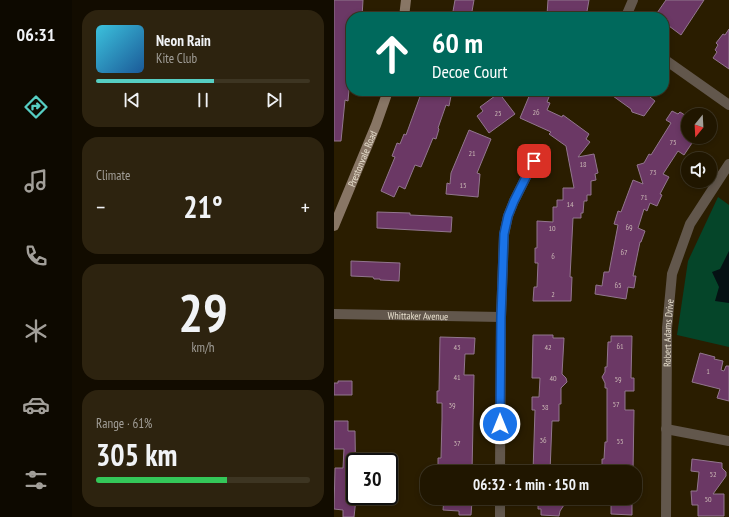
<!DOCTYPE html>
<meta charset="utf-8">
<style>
:root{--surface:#201600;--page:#2d230f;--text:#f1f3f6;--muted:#a29f99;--line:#3d3522;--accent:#56cec3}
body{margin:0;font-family:"PT Sans Narrow",sans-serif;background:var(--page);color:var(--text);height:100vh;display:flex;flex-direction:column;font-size:15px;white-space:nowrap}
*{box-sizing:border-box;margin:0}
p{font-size:13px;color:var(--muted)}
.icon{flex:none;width:22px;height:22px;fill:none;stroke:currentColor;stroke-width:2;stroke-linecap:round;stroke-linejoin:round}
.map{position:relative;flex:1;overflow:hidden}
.side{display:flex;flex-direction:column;gap:10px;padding:10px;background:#120c00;width:262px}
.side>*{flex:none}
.top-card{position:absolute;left:12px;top:12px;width:323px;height:84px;border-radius:16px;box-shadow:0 2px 6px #0003,0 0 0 1px var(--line);background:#00695c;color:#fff;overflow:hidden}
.needle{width:26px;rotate:198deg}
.tools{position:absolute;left:347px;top:108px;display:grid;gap:8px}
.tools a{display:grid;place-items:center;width:36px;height:36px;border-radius:50%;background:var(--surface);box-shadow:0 2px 6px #0003,0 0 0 1px var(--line);font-size:20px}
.speed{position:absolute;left:12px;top:453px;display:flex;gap:8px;font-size:20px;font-weight:700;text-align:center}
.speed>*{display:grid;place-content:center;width:52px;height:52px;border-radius:50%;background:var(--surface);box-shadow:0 2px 6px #0003,0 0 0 1px var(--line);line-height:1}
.speed .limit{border:2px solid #111;border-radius:6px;background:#fff;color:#111}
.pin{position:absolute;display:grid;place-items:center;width:34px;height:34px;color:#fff;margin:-17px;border-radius:8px;box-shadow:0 2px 6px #0006}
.me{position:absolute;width:44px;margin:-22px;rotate:0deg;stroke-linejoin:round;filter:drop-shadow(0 0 3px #0008)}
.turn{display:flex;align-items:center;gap:14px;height:84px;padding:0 20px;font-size:18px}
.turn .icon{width:52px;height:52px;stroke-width:2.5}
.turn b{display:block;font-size:28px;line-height:34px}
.big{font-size:30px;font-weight:600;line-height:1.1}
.side .card{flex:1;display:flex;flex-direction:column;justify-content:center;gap:6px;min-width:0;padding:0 14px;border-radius:16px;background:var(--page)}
.side .dial{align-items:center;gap:0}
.dial b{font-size:52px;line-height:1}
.song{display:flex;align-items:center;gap:12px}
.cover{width:48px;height:48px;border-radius:6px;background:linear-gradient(135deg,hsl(190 70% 55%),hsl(210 70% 35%))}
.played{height:4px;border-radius:2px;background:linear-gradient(90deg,var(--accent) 55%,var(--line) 55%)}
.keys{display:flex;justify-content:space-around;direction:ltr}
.heat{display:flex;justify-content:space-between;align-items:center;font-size:22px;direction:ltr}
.charge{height:6px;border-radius:3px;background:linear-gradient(90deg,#34c759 61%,var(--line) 0)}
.trip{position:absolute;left:86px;top:465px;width:222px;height:40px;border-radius:16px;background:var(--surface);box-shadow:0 2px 6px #0003,0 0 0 1px var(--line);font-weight:600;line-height:40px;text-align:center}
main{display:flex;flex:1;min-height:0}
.dock{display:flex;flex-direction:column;width:72px;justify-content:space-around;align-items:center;background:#0d0900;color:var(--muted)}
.dock .icon{width:28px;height:28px}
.dock .selected{color:var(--accent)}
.dock b{font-size:18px;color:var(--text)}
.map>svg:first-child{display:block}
.green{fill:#054529}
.water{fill:#051113}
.building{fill:#6b3865;stroke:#92768e}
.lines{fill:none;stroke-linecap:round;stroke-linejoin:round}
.street{stroke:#62574c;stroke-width:10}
.secondary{stroke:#887665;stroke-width:10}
.route-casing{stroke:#114b97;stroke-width:10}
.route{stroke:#1a73e8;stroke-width:7}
.labels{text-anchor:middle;stroke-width:4;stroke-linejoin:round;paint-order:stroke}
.number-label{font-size:8px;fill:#c8b5b3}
.street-label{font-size:10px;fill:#e7dfcd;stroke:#0d0801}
</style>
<main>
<nav class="dock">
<b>06:31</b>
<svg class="icon selected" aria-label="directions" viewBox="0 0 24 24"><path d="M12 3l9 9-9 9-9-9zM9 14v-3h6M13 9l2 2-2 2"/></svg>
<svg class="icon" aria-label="music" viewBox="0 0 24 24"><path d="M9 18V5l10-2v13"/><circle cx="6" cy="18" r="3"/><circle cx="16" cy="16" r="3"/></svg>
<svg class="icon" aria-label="phone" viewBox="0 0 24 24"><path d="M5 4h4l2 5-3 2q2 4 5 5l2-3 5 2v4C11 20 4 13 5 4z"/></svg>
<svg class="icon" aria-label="climate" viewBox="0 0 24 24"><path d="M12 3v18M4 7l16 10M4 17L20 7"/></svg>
<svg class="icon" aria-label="car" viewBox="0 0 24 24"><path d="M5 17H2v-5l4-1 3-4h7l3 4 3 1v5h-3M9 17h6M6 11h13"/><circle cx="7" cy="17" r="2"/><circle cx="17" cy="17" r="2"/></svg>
<svg class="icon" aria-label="filters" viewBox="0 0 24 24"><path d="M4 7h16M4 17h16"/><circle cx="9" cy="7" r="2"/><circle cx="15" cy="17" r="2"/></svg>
</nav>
<section class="side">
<div class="card">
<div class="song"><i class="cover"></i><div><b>Neon Rain</b><p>Kite Club</p></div></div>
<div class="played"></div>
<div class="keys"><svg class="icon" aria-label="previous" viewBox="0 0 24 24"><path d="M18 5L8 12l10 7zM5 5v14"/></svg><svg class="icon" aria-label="pause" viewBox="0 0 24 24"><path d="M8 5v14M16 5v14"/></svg><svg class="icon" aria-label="next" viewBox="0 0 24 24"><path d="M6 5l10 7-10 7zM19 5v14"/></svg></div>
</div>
<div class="card"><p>Climate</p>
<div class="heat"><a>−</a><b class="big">21°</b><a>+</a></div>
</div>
<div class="card dial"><b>29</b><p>km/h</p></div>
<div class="card"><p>Range · 61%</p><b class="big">305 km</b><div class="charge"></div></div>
</section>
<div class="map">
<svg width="395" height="517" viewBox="0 0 395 517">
<rect width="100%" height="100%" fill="#2a1d00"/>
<path class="green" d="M384,197L395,205V347L343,335L354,261Z"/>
<path class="water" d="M395,251V303L381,301L385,287L378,272L386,269Z"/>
<g class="building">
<path d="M0,0H29L28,17H17V66L14,101L11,100L7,141H0Z"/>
<path d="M121,0H140L137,17H118Z"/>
<path d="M214,0H255L252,17L213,15Z"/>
<path d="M332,0H370L347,35L331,23L334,20L323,13Z"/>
<path d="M395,29V69L379,58L383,52L381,50L384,45L382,43L389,34L391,35Z"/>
<path d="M88,91H118L115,106L112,105L104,128L105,129L102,139L99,138L87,167L81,165L71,189L65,186L60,197L47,191L61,157L58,156L63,143L66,144L70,134L72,135Z"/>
<path d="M272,91H320L316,97L321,101L310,116L298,112L297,109Z"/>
<path d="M204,92L215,97L213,102L216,103L213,110L228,117L229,115L255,134L252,139L256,142L244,157L260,154L264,173L261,174L262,180L257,181V195H253V201H250L249,213H247V218H239L236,277H238L237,301H199L200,287H203L204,263H201V248H203V221L219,222V207H223V200H229V188H240L232,146L215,134L217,132L186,118L196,94L202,96Z"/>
<path d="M165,93L181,114L155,133L143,116L149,111L146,107Z"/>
<path d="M338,111L344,114L346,112L354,117V137H362L350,155L344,151L329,174L335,177L326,194L328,195L323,206L316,203L313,211L310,209L304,228L311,231L307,242H306L299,276H302L300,288L294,287L292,299L261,294L262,285L268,286L270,272H275L284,225L280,224L284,211L287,212L299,180L309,184L303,165L310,163L315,154L317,155L337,123L332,120Z"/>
<path d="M135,130L157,139L143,173L146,174L144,197L112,194L113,183L116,184L117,173Z"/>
<path d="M43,212L76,213V215L118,217L117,232L43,228Z"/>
<path d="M17,261L66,263L65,281L46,280V279H40L39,277L17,276Z"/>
<path d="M199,335H219V338H230L228,374L232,378L233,382L227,388V404H225V421H218L216,472H199L201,410H198V397H205L206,378H198Z"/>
<path d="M277,336H298L297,378H300V391H291V410H300L299,472H268V459H270L271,442H273V388H271V383L268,377L271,372V367H273L274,342H277Z"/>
<path d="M106,337L141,338L140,354H131L130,375H140L138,472H104V458H107L108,419V403H103V391H105Z"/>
<path d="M366,353L381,357L380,359L389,361L387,370L390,371L392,366H395V401L383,398L386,389L358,382Z"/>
<path d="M4,381H18V395H0V383H4Z"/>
<path d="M0,421H14V431H21L22,499L20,517H9V510L0,509L1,468H9L10,449H0Z"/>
<path d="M358,459L388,463V468L392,472V476L379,494H390V516H364V505H358L357,491H363L365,472L357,471Z"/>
<path d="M110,498H129V500L138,501L137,515H125V511L109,510Z"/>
<path d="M204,498H227L230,505L226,511L225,516L207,515V509H204Z"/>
<path d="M277,498H298V515L277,514Z"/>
</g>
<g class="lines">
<g class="street">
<path d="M294,17L293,14L299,0"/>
<path d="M330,59L395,105"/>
<path id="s1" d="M0,314L167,317"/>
<path d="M332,429L395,441"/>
<path d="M166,472L167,317L170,235L174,216L180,201L200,161"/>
<path d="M166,517V498"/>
<path id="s2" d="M332,517L333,328L338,274L356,224L395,164"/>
</g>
<g class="secondary">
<path d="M70,17L72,0"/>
<path id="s3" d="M0,226L42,125L54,91"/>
</g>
</g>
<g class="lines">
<defs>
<path id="route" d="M166,424L167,317L170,234L174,216L180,201L200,161"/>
</defs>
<use href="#route" class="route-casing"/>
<use href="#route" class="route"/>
</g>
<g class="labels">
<g class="number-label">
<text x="202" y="115">26</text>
<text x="164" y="116">25</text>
<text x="339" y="145">75</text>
<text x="138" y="156">21</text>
<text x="249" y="167">18</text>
<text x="319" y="175">73</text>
<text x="129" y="188">15</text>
<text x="310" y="200">71</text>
<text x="236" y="207">14</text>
<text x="295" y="230">69</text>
<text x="218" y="231">10</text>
<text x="290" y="255">67</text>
<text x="219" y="259">6</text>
<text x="284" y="288">65</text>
<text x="219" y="297">2</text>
<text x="286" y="349">61</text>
<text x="123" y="350">43</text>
<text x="214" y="350">42</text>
<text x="374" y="374">1</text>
<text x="123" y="380">41</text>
<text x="219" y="381">40</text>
<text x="284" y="382">59</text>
<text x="282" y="407">57</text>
<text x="118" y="408">39</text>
<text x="211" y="410">38</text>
<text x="209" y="443">36</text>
<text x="286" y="444">55</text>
<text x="123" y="446">37</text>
<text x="379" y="477">52</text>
<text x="374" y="502">50</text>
</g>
<g class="street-label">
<text dy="4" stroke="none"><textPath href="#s3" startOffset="73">Prestonvale Road</textPath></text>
<text dy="4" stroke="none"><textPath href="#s1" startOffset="84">Whittaker Avenue</textPath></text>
<text dy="4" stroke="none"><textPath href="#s2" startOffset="184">Robert Adams Drive</textPath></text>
</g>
</g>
</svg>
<div class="tools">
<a><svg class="needle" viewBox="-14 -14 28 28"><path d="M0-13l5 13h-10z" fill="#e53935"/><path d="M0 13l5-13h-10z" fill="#a29f99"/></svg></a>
<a><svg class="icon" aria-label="sound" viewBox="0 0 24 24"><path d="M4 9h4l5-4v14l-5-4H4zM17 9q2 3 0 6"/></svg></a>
</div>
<div class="speed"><div class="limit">30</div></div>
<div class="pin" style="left:200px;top:161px;background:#d93025"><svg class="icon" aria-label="arrive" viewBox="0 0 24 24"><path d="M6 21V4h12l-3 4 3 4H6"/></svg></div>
<svg class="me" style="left:166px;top:424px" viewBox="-20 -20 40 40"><circle r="17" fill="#1a73e8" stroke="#fff" stroke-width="3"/><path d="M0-11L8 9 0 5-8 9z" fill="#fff"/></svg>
<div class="trip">06:32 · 1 min · 150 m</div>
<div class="top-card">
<div class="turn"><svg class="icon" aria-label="ahead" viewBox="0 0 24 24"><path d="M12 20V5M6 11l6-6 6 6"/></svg><div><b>60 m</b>Decoe Court</div></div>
</div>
</div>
</main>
